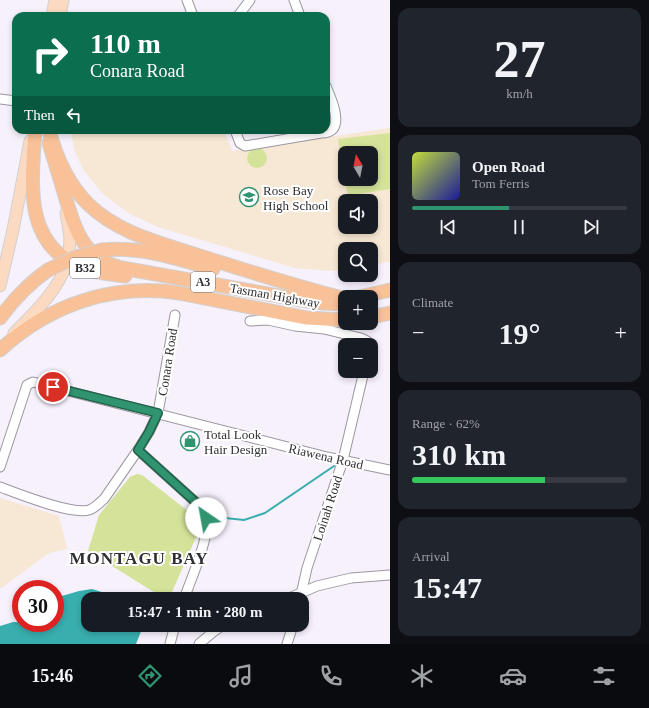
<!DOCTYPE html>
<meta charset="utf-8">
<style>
:root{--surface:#171b24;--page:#20242c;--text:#f1f3f6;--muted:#9ea1a6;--line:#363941;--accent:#309470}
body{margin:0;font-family:Georgia,serif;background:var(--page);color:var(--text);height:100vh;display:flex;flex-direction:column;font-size:15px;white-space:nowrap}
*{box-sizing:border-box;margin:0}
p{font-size:13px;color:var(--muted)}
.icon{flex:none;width:22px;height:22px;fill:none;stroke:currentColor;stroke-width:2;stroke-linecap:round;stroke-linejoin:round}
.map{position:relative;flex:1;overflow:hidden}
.drawer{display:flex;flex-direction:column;gap:8px;padding:8px;background:#0d0f14;width:259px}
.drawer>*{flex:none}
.guide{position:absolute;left:12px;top:12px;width:318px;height:122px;border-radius:12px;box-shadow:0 2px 6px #0003;background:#0b6e4f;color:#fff;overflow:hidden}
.needle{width:26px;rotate:350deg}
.tools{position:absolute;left:338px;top:146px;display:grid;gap:8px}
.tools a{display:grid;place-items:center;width:40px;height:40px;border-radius:8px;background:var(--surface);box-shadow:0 2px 6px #0003;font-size:20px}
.speed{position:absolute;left:12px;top:580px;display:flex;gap:8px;font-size:20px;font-weight:700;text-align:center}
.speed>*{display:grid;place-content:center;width:52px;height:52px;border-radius:50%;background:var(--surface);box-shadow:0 2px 6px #0003;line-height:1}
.speed .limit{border:6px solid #d22;background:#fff;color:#111}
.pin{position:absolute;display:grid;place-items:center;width:34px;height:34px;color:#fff;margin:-17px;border:2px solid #fff;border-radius:50%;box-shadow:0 1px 4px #0007}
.me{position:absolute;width:44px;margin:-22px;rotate:327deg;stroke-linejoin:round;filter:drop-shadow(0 0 3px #0008)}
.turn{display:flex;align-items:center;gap:14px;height:84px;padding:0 12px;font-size:18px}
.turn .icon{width:52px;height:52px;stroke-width:2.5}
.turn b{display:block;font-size:28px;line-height:34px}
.then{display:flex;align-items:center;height:38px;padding:0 12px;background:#0003;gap:8px;font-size:15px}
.big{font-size:30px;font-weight:600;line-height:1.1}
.drawer .widget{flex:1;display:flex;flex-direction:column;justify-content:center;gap:6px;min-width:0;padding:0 14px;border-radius:12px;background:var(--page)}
.drawer .dial{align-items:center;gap:0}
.dial b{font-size:52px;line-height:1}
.song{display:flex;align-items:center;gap:12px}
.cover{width:48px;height:48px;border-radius:6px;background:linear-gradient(135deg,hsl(70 70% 55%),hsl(240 70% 35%))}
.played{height:4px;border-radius:2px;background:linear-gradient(90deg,var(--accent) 45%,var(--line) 45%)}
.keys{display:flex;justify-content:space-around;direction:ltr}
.heat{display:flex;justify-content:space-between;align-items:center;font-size:22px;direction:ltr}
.charge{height:6px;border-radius:3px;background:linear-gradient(90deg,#34c759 62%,var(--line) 0)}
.trip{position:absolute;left:81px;top:592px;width:228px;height:40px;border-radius:12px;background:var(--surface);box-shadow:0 2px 6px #0003;font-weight:600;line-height:40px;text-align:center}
.tab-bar{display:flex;height:64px;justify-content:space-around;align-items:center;background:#090b0e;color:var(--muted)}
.tab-bar .icon{width:28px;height:28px}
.tab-bar .current{color:var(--accent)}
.tab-bar b{font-size:18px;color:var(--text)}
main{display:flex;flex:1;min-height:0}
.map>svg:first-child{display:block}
.education{fill:#f6e8d4;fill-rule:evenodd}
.green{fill:#d4e399}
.water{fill:#39aeae}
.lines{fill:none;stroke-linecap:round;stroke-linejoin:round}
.stream{stroke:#39aeae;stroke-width:2}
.minor-casing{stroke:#9c96a0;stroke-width:11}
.major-casing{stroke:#d2d1d2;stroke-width:13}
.highway-casing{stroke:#d2d1d2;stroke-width:15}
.minor{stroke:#fff;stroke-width:9}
.major{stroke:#fbdac1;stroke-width:11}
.highway{stroke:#f8c198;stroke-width:13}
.highway-bridge-casing{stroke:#d2d1d2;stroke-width:15;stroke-linecap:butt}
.highway-bridge{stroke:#f8c198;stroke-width:13}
.route-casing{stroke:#1f6049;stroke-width:10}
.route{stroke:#309470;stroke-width:7}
.labels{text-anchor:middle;stroke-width:4;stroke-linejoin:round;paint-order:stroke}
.shield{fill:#fff;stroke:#6f6d70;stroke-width:1}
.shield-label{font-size:12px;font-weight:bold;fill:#312f33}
.poi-label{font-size:13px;fill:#312f33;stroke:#fff;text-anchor:start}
.street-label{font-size:13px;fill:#312f33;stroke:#fff}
.district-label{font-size:17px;font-weight:bold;letter-spacing:1px;fill:#312f33;stroke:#fff}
</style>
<main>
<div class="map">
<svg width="390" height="644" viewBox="0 0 390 644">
<rect width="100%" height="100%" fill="#f7f1fc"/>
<g class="education">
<path d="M390,128V262L371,265V249H345V269L331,271L295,268L158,227L130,214L103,194L84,171L74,150L71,130H224L232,151ZM345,153H371V179H345ZM345,201H371V227H345Z"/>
<path d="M0,498L59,516L67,549L49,553L0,589Z"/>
</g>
<g class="green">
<path d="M390,133V189L348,196L345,179H371V153H345V179L338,139Z"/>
<circle cx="257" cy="158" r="10"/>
<path d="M137,474L142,475L189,512L197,535L171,594L165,599L88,551L99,515L130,477Z"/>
</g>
<path class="water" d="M92,589L105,593L116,599H88V625H141L142,629L136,644H0V626L13,622L55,623V598L79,591Z"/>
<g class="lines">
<path class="stream" d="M216,517L244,520L265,513L334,466"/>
<defs>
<g id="minor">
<path d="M187,0L193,16"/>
<path d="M294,0L300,16"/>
<path d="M238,16L250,0"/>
<path d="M0,99L16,101"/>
<path d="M235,130L240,143L245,146L321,133C325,133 330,132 333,129C341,119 330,96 326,86"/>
<path d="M250,321L268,320L295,326L324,329L361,338L367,341L370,345"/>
<path d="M138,450L200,506C204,511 207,516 207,523C207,543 191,579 184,599"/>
<path d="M0,467L27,385L33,382L327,457L390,470"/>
<path d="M0,487C19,494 71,515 89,510C95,508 99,503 104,499L138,450L149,432L158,413L175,315"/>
<path d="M287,599L317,586L351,578L390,575"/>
<path d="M300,599L307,568L343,460L364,371"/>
<path d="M170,644L175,625"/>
<path d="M199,644L213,632L223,625"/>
<path d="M287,644L293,625"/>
</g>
<g id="major">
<path d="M52,16L55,0"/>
<path d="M60,16L63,0"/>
<path d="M66,213L70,237L69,256"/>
<path d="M0,286L13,230L30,141"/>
<path d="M14,333C35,312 57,292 67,263"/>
</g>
<g id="highway">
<path d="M35,130C32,182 22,245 83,268C96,273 111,274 125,276"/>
<path d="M49,130C56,157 68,184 88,204C119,234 161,243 200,256C247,271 294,286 342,298"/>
<path d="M49,143C54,160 60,178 65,196C75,229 83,259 122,268L301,300L323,303L345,304"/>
<path d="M102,250C140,246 176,258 213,269"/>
<path d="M359,297L390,290"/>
<path d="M371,317L390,313"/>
<path d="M0,318C14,299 29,283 48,270"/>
<path d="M0,350C49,305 112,283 179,293L307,318L345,320"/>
</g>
</defs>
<use href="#minor" class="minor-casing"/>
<use href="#major" class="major-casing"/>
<use href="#highway" class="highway-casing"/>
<use href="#minor" class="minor"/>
<use href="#major" class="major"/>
<use href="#highway" class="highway"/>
<defs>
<path id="highway-bridge" d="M48,270L76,257L102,250"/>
</defs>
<use href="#highway-bridge" class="highway-bridge-casing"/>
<use href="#highway-bridge" class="highway-bridge"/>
</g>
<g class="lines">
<defs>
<path id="route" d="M53,387L158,413L149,432L138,450L200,506L203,510L206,518"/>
</defs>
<use href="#route" class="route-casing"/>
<use href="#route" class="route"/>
</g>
<defs>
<symbol id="school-ring" viewBox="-11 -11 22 22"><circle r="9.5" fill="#fff" stroke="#309470" stroke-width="1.5"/><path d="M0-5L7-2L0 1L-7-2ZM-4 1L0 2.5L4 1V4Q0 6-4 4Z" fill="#309470"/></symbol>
<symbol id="shop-ring" viewBox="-11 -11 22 22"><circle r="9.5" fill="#fff" stroke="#309470" stroke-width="1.5"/><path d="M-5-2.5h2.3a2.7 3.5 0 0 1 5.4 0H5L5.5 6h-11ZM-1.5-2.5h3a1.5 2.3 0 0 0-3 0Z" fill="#309470"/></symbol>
</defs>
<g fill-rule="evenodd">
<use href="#school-ring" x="238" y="186" width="22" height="22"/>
<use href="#shop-ring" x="179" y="430" width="22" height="22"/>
</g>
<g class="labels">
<g class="shield">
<rect x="70" y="258" width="30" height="20" rx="3"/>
<rect x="191" y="272" width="24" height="20" rx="3"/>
</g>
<g class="shield-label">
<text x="85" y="272">B32</text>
<text x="203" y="286">A3</text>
</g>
<g class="poi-label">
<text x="263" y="195">Rose Bay<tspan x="263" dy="15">High School</tspan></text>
<text x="204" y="439">Total Look<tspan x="204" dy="15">Hair Design</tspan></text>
</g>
<g class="street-label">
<text transform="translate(275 295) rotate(10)" y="5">Tasman Highway</text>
<text transform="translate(167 362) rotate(-81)" y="5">Conara Road</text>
<text transform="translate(326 456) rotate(13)" y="5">Riawena Road</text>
<text transform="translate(327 508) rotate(-72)" y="5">Loinah Road</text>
</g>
<g class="district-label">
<text x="139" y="564">MONTAGU BAY</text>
</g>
</g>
</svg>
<div class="tools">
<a><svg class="needle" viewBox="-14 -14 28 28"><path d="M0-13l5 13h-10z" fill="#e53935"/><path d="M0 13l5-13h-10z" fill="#9ea1a6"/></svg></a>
<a><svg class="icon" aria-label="sound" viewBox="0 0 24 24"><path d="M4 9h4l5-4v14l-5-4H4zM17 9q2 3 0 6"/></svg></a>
<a><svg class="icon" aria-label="search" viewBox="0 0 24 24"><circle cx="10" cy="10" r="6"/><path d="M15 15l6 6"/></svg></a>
<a>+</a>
<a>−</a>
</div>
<div class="speed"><div class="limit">30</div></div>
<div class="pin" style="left:53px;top:387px;background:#d93025"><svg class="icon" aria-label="arrive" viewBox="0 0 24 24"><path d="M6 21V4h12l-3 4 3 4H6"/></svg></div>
<svg class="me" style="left:206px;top:518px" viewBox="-20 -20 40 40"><circle r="19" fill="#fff"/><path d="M0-13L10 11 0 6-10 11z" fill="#309470"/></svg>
<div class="trip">15:47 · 1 min · 280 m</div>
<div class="guide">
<div class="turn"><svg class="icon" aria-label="right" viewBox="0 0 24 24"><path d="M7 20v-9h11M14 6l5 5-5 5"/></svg><div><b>110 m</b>Conara Road</div></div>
<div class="then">Then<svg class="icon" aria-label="left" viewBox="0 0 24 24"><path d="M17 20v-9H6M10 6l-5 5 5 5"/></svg></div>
</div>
</div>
<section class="drawer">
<div class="widget dial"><b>27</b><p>km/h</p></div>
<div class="widget">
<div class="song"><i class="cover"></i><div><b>Open Road</b><p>Tom Ferris</p></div></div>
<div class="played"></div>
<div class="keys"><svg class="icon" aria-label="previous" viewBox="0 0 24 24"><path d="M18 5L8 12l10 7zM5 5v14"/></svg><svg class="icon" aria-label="pause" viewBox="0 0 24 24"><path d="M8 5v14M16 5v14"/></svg><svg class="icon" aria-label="next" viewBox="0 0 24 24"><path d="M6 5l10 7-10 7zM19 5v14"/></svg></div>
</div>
<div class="widget"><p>Climate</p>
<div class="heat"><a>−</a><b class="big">19°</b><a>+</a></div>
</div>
<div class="widget"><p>Range · 62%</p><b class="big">310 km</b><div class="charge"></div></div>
<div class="widget"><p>Arrival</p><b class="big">15:47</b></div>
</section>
</main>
<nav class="tab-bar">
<b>15:46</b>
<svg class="icon current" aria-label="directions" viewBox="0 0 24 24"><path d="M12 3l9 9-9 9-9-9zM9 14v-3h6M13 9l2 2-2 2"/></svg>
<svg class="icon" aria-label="music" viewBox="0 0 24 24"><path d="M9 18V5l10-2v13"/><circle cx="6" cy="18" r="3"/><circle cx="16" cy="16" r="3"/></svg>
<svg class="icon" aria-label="phone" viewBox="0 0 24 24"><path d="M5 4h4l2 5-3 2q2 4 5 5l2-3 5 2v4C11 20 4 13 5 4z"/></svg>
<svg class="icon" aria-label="climate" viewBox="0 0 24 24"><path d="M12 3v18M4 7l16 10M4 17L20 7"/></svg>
<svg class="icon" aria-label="car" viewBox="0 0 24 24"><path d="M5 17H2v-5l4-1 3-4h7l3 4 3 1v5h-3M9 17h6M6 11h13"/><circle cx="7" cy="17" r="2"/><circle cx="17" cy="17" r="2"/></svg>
<svg class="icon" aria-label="filters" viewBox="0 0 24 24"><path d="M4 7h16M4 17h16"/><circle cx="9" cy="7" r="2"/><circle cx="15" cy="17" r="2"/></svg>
</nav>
